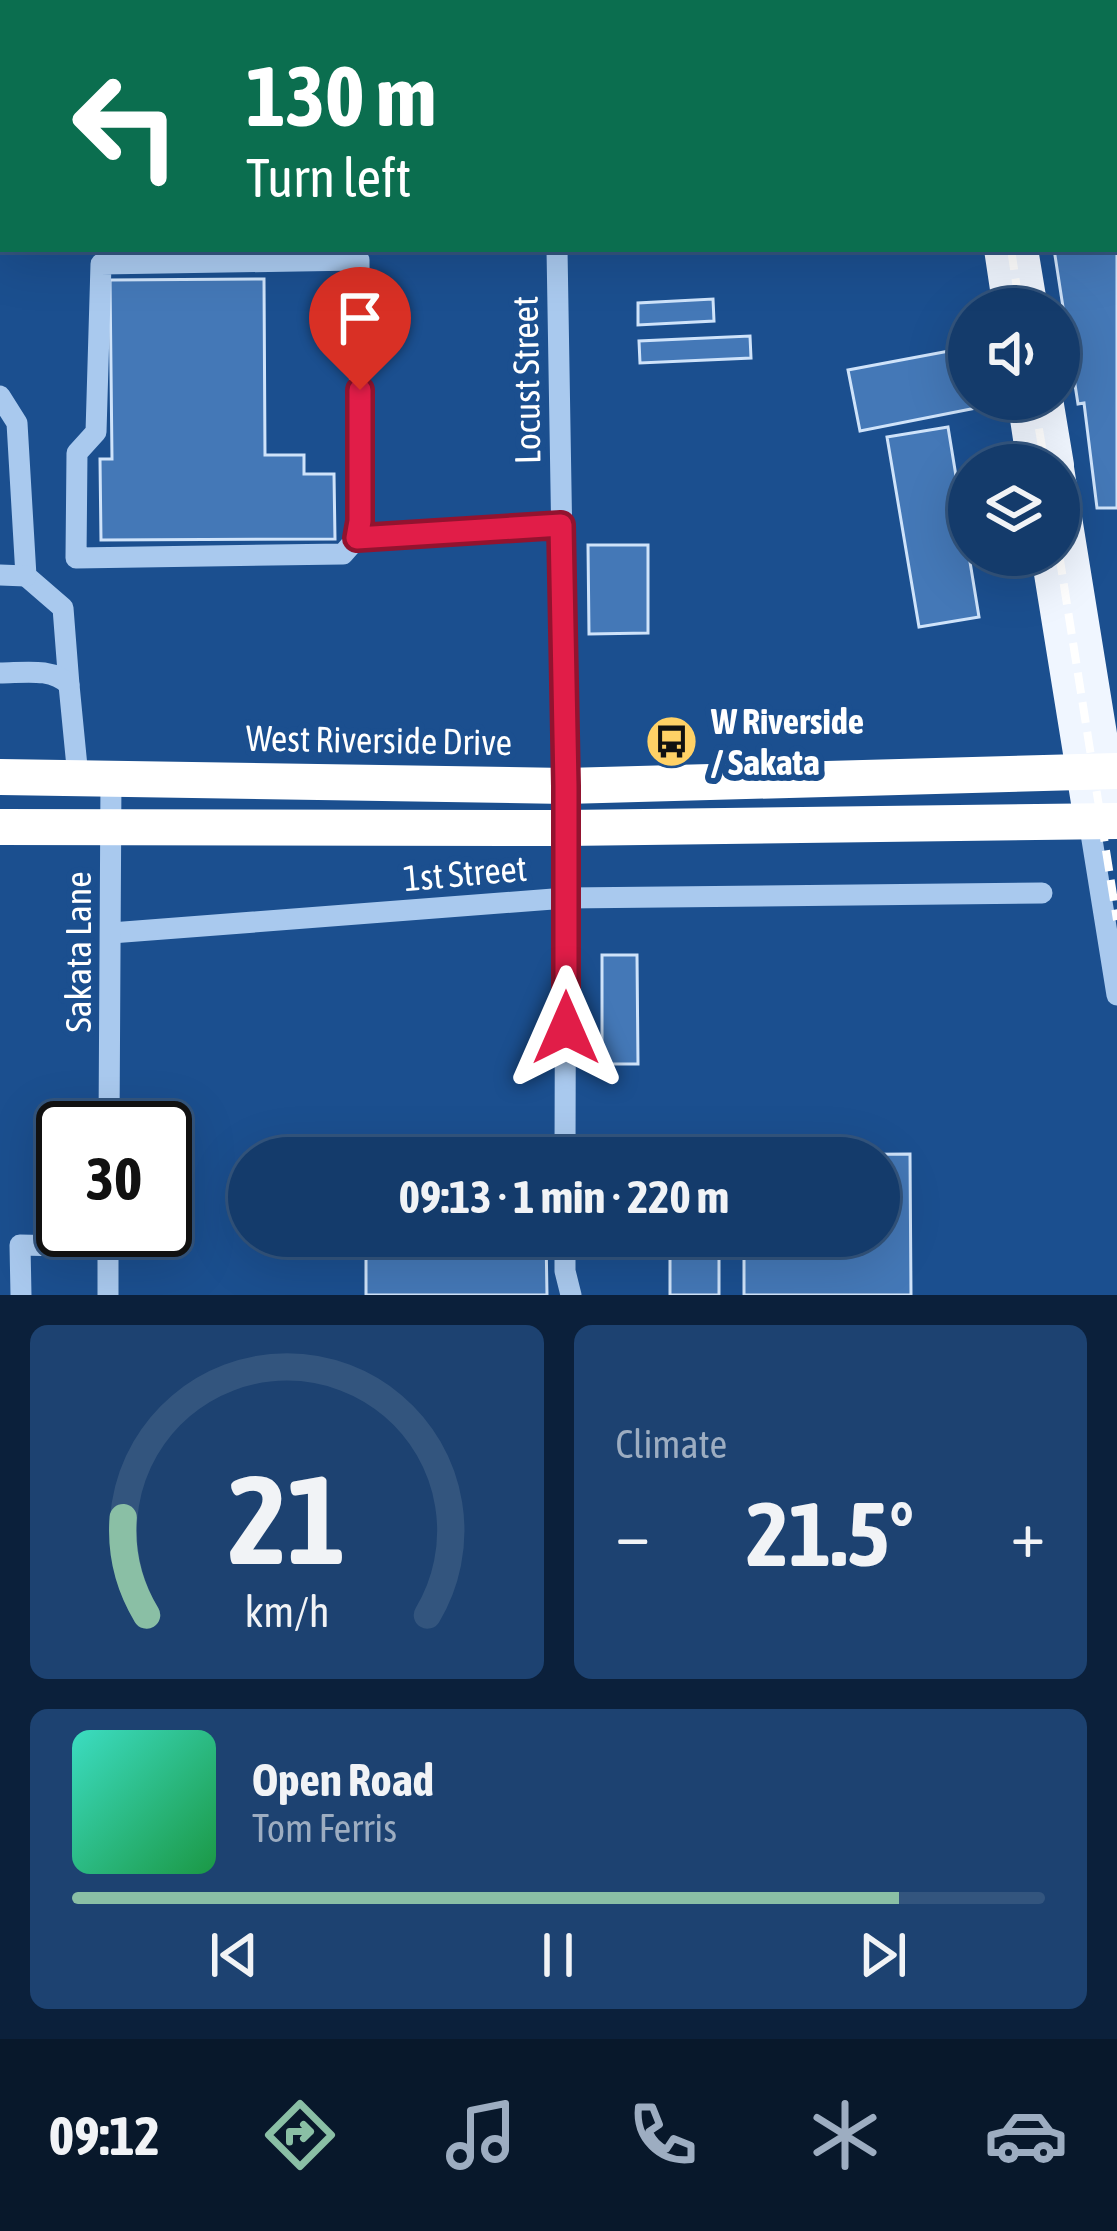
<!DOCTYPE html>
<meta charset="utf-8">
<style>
:root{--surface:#143b6b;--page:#1d4271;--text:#f1f3f6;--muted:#9dadc1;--line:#33557e;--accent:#8abfa5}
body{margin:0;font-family:"Asap Condensed",sans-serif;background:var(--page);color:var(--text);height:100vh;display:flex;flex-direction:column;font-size:45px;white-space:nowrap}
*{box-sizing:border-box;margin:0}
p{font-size:39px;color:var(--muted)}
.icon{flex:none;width:66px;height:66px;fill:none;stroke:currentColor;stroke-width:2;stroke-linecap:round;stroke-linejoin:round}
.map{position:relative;height:1295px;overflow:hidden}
.sheet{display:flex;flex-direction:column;gap:30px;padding:30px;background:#0b203b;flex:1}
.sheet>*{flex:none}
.banner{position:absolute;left:0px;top:0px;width:1119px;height:252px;box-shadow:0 12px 48px #0002,0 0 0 3px var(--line);background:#0b6e4f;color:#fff;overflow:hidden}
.tools{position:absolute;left:948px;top:288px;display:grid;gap:24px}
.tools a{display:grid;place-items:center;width:132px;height:132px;border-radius:50%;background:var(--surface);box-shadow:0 12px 48px #0002,0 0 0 3px var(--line);font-size:60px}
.speed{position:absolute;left:36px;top:1101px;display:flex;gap:24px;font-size:60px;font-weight:700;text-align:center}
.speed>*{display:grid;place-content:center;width:156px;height:156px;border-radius:50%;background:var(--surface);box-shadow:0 12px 48px #0002,0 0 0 3px var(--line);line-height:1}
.speed .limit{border:6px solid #111;border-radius:18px;background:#fff;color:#111}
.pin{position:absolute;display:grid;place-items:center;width:102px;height:102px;color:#fff;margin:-123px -51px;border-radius:50% 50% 50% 0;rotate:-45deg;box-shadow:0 0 12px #0007}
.pin .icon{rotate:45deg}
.me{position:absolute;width:132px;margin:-66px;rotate:0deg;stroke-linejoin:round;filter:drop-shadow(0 0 9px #0008)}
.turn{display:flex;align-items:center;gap:42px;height:252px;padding:0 48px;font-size:54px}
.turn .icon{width:156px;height:156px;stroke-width:2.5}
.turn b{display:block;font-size:84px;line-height:102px}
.big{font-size:90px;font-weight:700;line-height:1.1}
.sheet .card{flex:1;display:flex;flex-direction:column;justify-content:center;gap:18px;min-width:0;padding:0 42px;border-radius:18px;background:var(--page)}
.sheet .dial{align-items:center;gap:0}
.dial svg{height:312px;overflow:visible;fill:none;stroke:var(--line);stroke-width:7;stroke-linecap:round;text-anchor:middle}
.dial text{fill:var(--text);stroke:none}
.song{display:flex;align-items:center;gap:36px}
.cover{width:144px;height:144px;border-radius:18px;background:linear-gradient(135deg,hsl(170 70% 55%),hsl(140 70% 35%))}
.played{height:12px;border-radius:6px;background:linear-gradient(90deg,var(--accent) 85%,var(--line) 85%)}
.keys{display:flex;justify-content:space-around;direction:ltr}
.heat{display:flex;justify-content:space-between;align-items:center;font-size:66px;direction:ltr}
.sheet .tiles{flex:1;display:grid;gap:30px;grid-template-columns:1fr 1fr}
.card:last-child{grid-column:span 2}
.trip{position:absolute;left:228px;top:1137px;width:672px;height:120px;border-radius:60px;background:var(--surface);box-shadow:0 12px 48px #0002,0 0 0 3px var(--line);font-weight:700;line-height:120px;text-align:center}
.tab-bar{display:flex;height:192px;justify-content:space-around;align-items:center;background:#08182b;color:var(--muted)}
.tab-bar .icon{width:84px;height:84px}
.tab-bar .active{color:var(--accent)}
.tab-bar b{font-size:54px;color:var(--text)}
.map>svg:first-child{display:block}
.building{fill:#4478b7;stroke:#cfe3fa;stroke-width:3}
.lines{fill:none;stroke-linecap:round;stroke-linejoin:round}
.minor{stroke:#a9c9ee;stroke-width:21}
.major{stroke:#f0f6ff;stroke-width:30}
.highway{stroke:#fff;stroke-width:36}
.rail{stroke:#fff;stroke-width:8;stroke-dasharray:21 9;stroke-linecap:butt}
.route-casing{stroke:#92132f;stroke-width:30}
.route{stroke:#e11d48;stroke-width:21}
.labels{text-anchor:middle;stroke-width:12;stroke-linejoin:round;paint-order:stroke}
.street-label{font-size:36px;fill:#fff;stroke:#1b4f8f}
.poi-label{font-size:36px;font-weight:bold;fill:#fff;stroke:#1b4f8f;text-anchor:start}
</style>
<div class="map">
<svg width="1117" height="1295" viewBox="0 0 1117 1295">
<rect width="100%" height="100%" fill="#1b4f8f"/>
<g class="building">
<path d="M1117,58V508H1097L1084,403L1078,404L1054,249H1116Z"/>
<path d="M264,279L265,455H304V474H334L335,539L101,540L100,459H112L110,280Z"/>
<path d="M713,299L714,321L638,325V303Z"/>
<path d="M750,336L751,358L640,363L639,341Z"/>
<path d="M965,348L969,371V399H975L976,408L860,431L848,370Z"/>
<path d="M948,427L979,617L919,627L887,437Z"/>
<path d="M588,545H648V633L589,634Z"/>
<path d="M602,955H637L638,1064H602Z"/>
<path d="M910,1154L911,1295H744V1236H879V1158H743V1155Z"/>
<path d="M366,1236H546L547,1295H366Z"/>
<rect x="670" y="1236" width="49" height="59"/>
</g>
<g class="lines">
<g class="minor">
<path d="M135,0V3"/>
<path d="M553,3V0"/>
<path d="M1116,24H1117"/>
<path d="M0,29H3"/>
<path d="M557,249L566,786L565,1158"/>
<path d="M0,396L17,423L26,576L63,608L69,685"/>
<path d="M357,538L360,521L359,260L101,264L96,432L77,453L76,558L343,554L357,538L561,525"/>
<path d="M0,575L26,576"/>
<path d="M0,673C23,673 52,667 69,685L78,777"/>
<path d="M1089,821L1117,995"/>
<path d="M111,933L566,898L1042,893"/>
<path d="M109,1128L111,777"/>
<path d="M565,1236V1271L571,1295"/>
<path d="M21,1295L20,1245L108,1247"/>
<path d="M108,1295V1230"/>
</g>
<g class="major">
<path d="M961,0L962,3"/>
<path d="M983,0V3"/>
<path d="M999,249L1008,309"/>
<path d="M1023,249L1033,309"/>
<path d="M1022,399L1032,465"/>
<path d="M1048,399L1059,465"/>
<path d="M1059,468L1116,821"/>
<path d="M1046,555L1089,821"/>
</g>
<g class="highway">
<path d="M0,777L566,786L1117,771"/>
<path d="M0,827L565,828L1117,821"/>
</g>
<g class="rail">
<path d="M971,0V3"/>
<path d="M1011,249L1020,309"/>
<path d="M1034,399L1045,465"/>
<path d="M1059,554L1117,920"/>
</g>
</g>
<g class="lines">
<defs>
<path id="route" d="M360,390V521L357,538L561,525L566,786V1028"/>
</defs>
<use href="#route" class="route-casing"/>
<use href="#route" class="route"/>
</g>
<defs>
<symbol id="bus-disc" viewBox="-11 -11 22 22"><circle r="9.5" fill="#ffd166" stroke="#1b4f8f"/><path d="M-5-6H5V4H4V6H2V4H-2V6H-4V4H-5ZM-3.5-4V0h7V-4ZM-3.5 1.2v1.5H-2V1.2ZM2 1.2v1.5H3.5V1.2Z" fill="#111"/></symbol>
</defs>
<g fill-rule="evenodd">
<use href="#bus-disc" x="642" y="712" width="59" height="59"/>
</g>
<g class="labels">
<g class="street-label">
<text transform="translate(526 380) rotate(-91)" y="13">Locust Street</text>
<text transform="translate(379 740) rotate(1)" y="13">West Riverside Drive</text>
<text transform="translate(465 873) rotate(-5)" y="13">1st Street</text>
<text transform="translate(78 952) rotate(-90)" y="13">Sakata Lane</text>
</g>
<g class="poi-label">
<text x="711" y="734">W Riverside<tspan x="711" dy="41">/ Sakata</tspan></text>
</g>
</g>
</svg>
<div class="tools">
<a><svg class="icon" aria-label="sound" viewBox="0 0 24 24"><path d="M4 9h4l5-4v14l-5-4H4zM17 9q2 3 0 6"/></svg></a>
<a><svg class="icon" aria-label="layers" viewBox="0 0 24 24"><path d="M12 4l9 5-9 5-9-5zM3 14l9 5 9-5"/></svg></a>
</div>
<div class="speed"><div class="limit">30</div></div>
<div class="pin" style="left:360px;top:390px;background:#d93025"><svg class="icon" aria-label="arrive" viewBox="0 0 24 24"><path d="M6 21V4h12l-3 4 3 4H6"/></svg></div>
<svg class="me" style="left:566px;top:1028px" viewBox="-20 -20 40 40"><path d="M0-17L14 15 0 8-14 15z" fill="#e11d48" stroke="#fff" stroke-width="4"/></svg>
<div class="trip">09:13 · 1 min · 220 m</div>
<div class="banner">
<div class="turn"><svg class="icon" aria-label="left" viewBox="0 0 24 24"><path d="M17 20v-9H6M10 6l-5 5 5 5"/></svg><div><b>130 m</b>Turn left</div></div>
</div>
</div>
<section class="sheet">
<div class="tiles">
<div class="card dial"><svg viewBox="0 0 100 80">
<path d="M14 69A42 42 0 1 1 86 69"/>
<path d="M14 69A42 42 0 0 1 8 44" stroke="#8abfa5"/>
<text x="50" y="56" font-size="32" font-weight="700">21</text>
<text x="50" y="72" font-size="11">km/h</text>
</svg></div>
<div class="card"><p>Climate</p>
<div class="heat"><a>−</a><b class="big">21.5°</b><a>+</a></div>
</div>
<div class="card">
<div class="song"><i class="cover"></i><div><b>Open Road</b><p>Tom Ferris</p></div></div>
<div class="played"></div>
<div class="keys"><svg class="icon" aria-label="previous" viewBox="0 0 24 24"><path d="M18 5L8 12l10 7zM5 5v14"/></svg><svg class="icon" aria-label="pause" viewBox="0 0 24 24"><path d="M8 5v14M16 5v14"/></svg><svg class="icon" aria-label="next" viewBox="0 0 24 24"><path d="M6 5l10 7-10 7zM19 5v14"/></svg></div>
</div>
</div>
</section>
<nav class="tab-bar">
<b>09:12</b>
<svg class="icon active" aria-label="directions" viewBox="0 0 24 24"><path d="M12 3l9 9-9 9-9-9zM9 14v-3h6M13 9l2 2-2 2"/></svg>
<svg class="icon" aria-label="music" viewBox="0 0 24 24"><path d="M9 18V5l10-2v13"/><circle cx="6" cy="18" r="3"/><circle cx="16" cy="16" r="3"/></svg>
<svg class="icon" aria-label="phone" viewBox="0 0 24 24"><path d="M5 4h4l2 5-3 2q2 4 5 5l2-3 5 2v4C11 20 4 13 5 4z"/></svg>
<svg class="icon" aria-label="climate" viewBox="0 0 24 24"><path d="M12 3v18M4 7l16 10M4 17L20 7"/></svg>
<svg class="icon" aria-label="car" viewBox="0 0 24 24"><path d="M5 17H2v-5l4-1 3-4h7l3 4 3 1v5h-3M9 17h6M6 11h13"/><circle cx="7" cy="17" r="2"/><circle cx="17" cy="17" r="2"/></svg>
</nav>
